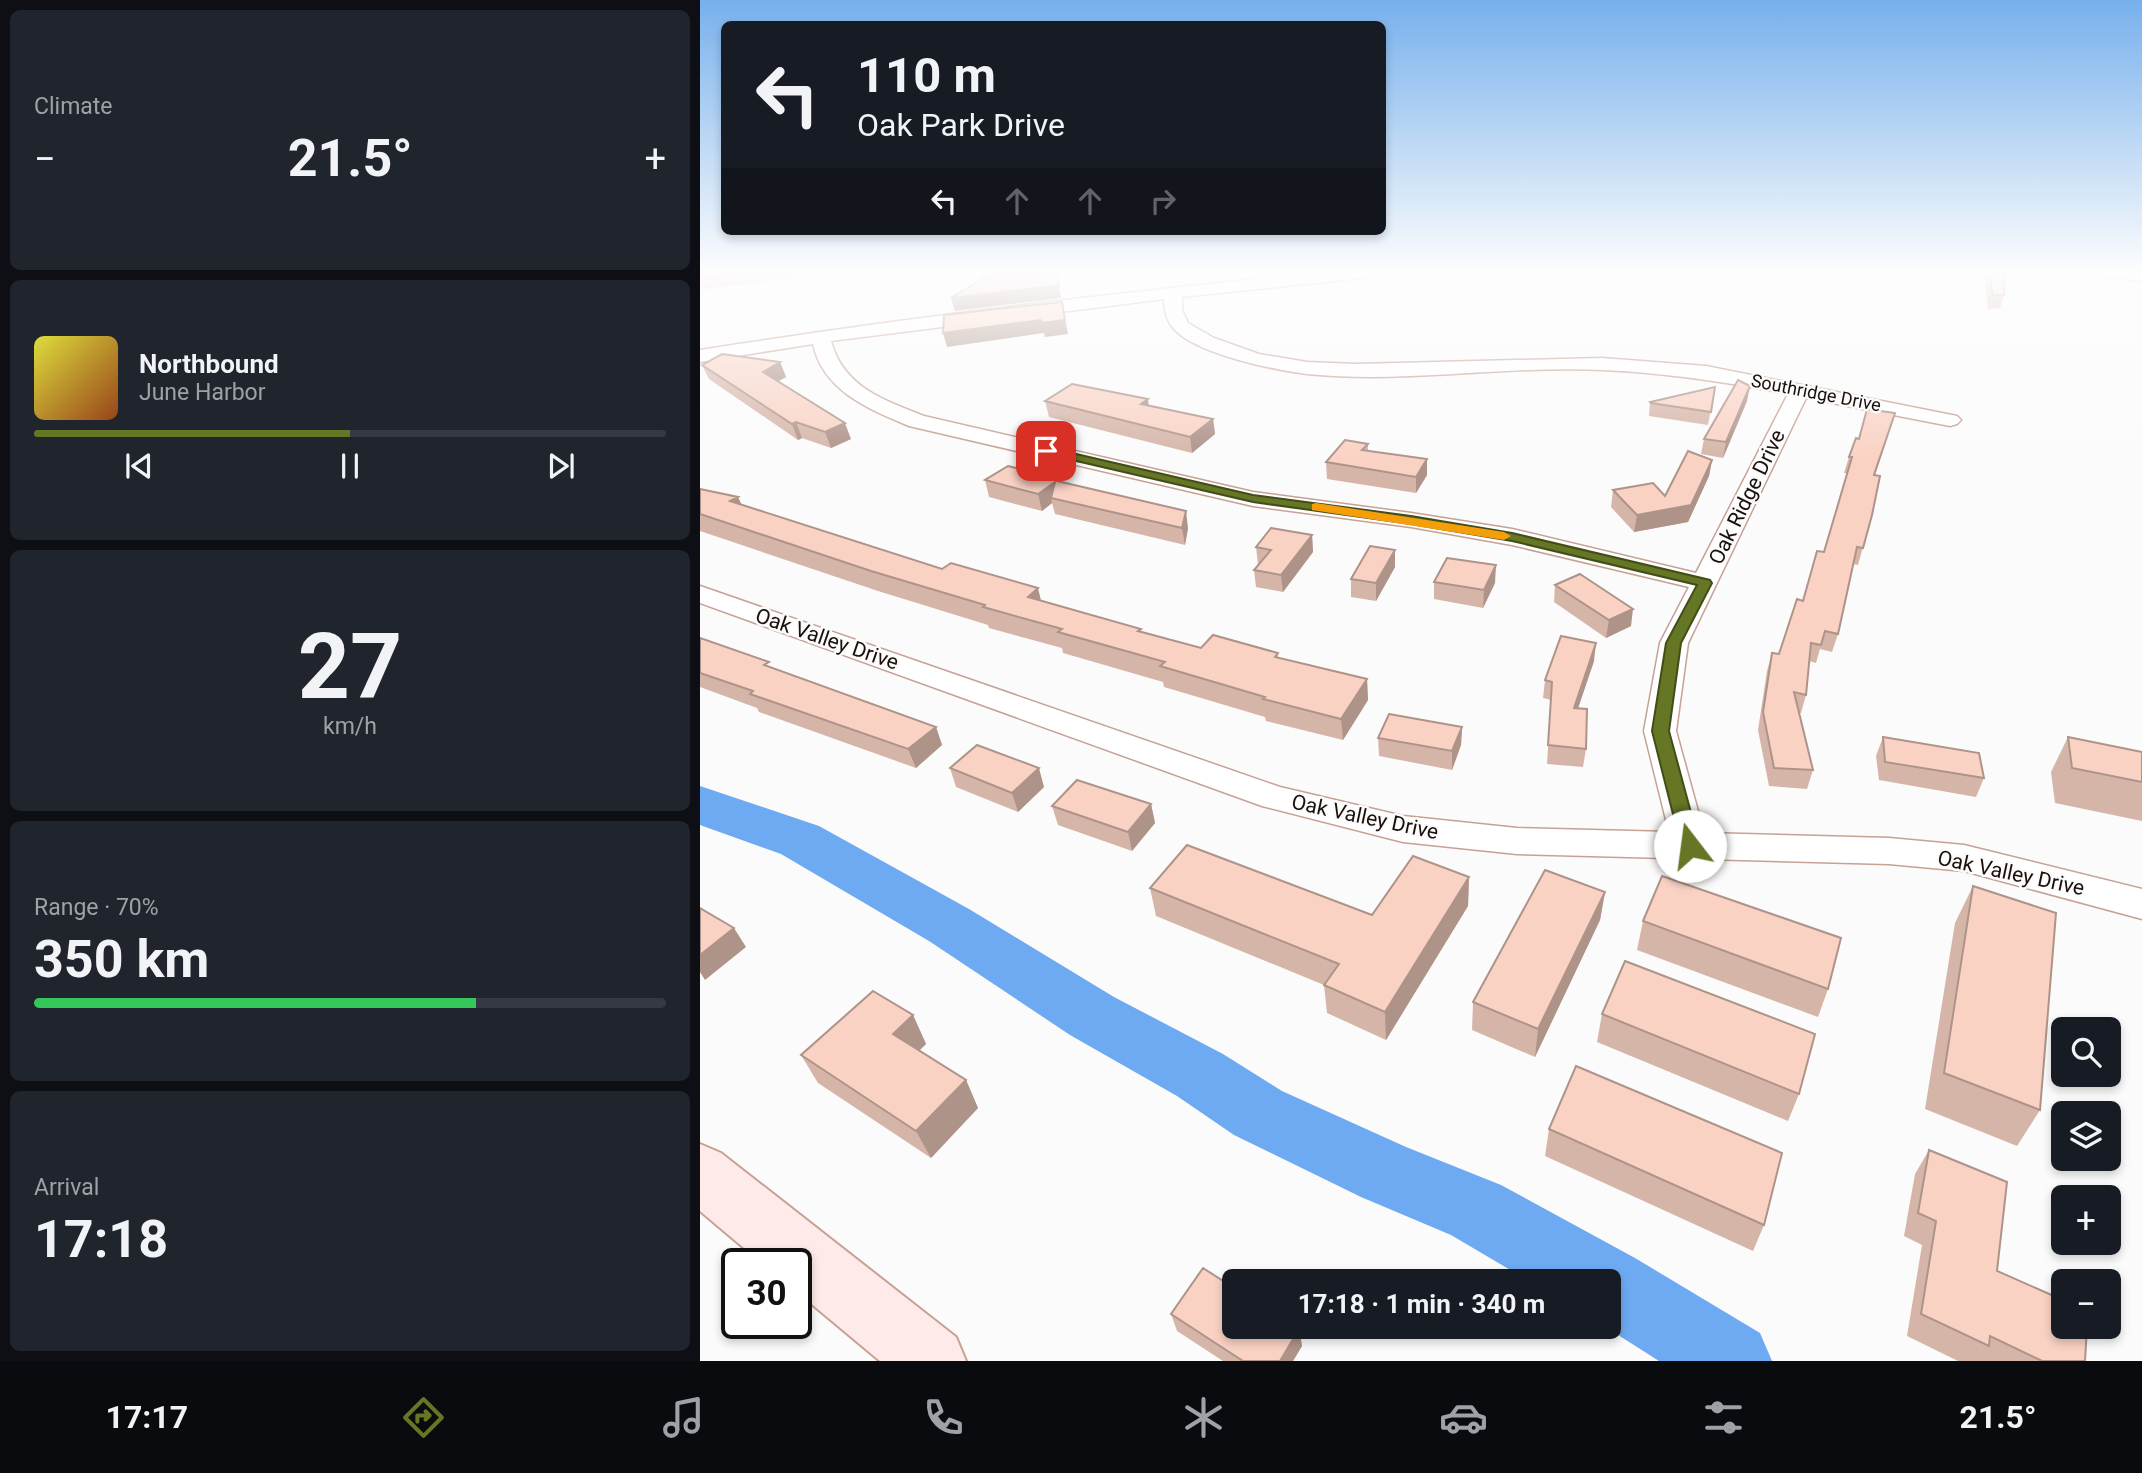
<!DOCTYPE html>
<meta charset="utf-8">
<style>
:root{--surface:#171b24;--page:#20242c;--text:#f1f3f6;--muted:#9ea1a6;--line:#363941;--accent:#657625}
body{margin:0;font-family:Roboto,sans-serif;background:var(--page);color:var(--text);height:100vh;display:flex;flex-direction:column;font-size:26px;white-space:nowrap}
*{box-sizing:border-box;margin:0}
p{font-size:23px;color:var(--muted)}
.icon{flex:none;width:38px;height:38px;fill:none;stroke:currentColor;stroke-width:2;stroke-linecap:round;stroke-linejoin:round}
.map{position:relative;flex:1;overflow:hidden}
.sheet{display:flex;flex-direction:column;gap:10px;padding:10px;background:#0d0f14;width:700px}
.sheet>*{flex:none}
.hud{position:absolute;left:21px;top:21px;width:665px;height:214px;border-radius:10px;box-shadow:0 4px 10px #0003;background:#171b24;color:var(--text);overflow:hidden}
.buttons{position:absolute;left:1351px;top:1017px;display:grid;gap:14px}
.buttons a{display:grid;place-items:center;width:70px;height:70px;border-radius:10px;background:var(--surface);box-shadow:0 4px 10px #0003;font-size:35px}
.speed{position:absolute;left:21px;top:1248px;display:flex;gap:14px;font-size:35px;font-weight:700;text-align:center}
.speed>*{display:grid;place-content:center;width:91px;height:91px;border-radius:50%;background:var(--surface);box-shadow:0 4px 10px #0003;line-height:1}
.speed .limit{border:4px solid #111;border-radius:10px;background:#fff;color:#111}
.pin{position:absolute;display:grid;place-items:center;width:60px;height:60px;color:#fff;margin:-30px;border-radius:14px;box-shadow:0 4px 10px #0006}
.me{position:absolute;width:77px;margin:-38px;rotate:345deg;stroke-linejoin:round;filter:drop-shadow(0 0 5px #0008)}
.turn{display:flex;align-items:center;gap:24px;height:147px;padding:0 21px;font-size:32px}
.turn .icon{width:91px;height:91px;stroke-width:2.5}
.turn b{display:block;font-size:49px;line-height:60px}
.lanes{display:flex;align-items:center;height:66px;padding:0 21px;background:#0003;justify-content:center;gap:35px;direction:ltr}
.lanes .off{opacity:.35}
.big{font-size:52px;font-weight:700;line-height:1.1}
.sheet .tile{flex:1;display:flex;flex-direction:column;justify-content:center;gap:10px;min-width:0;padding:0 24px;border-radius:10px;background:var(--page)}
.sheet .dial{align-items:center;gap:0}
.dial b{font-size:91px;line-height:1}
.song{display:flex;align-items:center;gap:21px}
.cover{width:84px;height:84px;border-radius:10px;background:linear-gradient(135deg,hsl(60 70% 55%),hsl(20 70% 35%))}
.played{height:7px;border-radius:4px;background:linear-gradient(90deg,var(--accent) 50%,var(--line) 50%)}
.keys{display:flex;justify-content:space-around;direction:ltr}
.heat{display:flex;justify-content:space-between;align-items:center;font-size:38px;direction:ltr}
.charge{height:10px;border-radius:5px;background:linear-gradient(90deg,#34c759 70%,var(--line) 0)}
.trip{position:absolute;left:522px;top:1269px;width:399px;height:70px;border-radius:10px;background:var(--surface);box-shadow:0 4px 10px #0003;font-weight:700;line-height:70px;text-align:center}
.dock{display:flex;height:112px;justify-content:space-around;align-items:center;background:#090b0e;color:var(--muted)}
.dock .icon{width:49px;height:49px}
.dock .active{color:var(--accent)}
.dock b{font-size:32px;color:var(--text)}
main{display:flex;flex:1;min-height:0}
.map>svg:first-child{display:block}
.lines{fill:none;stroke-linecap:round;stroke-linejoin:round}
.river{fill:#6eaaf1;fill-rule:evenodd}
.street-casing{stroke:#c6a194;stroke-width:3}
.secondary-casing{stroke:#c6a194;stroke-width:4}
.highway-casing{stroke:#d6d4d3;stroke-width:4}
.street{fill:#fff;fill-rule:evenodd}
.secondary{fill:#ffeaea;fill-rule:evenodd}
.highway{fill:#febab9;fill-rule:evenodd}
.wall{fill:#d6b5a9}
.shaded-wall{fill:#ae9389}
.building{fill:#f9d2c4;stroke:#ae9389;stroke-width:2}
.route{fill:#657625;stroke:#424d18;stroke-width:2}
.slow{fill:#f59e0b}
.labels{text-anchor:middle;stroke-width:5;stroke-linejoin:round;paint-order:stroke}
.far-street-label{font-size:18px;fill:#1b0f0a;stroke:#fbfbfb}
.street-label{font-size:21px;fill:#1b0f0a;stroke:#fbfbfb}
</style>
<main>
<section class="sheet">
<div class="tile"><p>Climate</p>
<div class="heat"><a>−</a><b class="big">21.5°</b><a>+</a></div>
</div>
<div class="tile">
<div class="song"><i class="cover"></i><div><b>Northbound</b><p>June Harbor</p></div></div>
<div class="played"></div>
<div class="keys"><svg class="icon" aria-label="previous" viewBox="0 0 24 24"><path d="M18 5L8 12l10 7zM5 5v14"/></svg><svg class="icon" aria-label="pause" viewBox="0 0 24 24"><path d="M8 5v14M16 5v14"/></svg><svg class="icon" aria-label="next" viewBox="0 0 24 24"><path d="M6 5l10 7-10 7zM19 5v14"/></svg></div>
</div>
<div class="tile dial"><b>27</b><p>km/h</p></div>
<div class="tile"><p>Range · 70%</p><b class="big">350 km</b><div class="charge"></div></div>
<div class="tile"><p>Arrival</p><b class="big">17:18</b></div>
</section>
<div class="map">
<svg width="1442" height="1361" viewBox="0 0 1442 1361">
<rect width="100%" height="100%" fill="#fbfbfb"/>
<g class="lines">
<path class="river" d="M0,786L119,826L269,909L414,997L523,1054L582,1091L706,1147L801,1185L935,1258L1060,1333L1072,1361H959L904,1326H908V1281H829L751,1235L661,1197L534,1135L477,1096L370,1035L229,941L81,854L0,825Z"/>
<defs>
<g id="street">
<path d="M634,271L680,272L672,277L482,297V310L488,323L514,338L559,354L607,362L656,364L902,358L1006,366L1257,416L1261,420L1257,424L1250,426L1106,398L988,643L976,731L1004,833L1189,838L1264,845L1442,889V919L1264,871L1189,864L817,854L703,842L562,806L0,603V586L580,787L703,816L817,828L969,832L944,731L960,643L989,587L812,545L711,527L553,506L209,426C169,409 123,391 113,344L0,362V350C210,317 422,292 634,271ZM464,299C464,309 466,320 473,328C495,354 575,370 607,374C706,384 806,365 904,370C966,373 1027,382 1088,394L996,573L812,529L711,513L553,492L224,416C184,400 143,387 131,341Z"/>
<path d="M1391,271H1442V281L1399,276Z"/>
</g>
<path id="secondary" d="M0,1144L21,1153L256,1337L266,1361H180L96,1291V1264H63L0,1211Z"/>
<path id="highway" d="M39,271H102L98,275L91,277L0,288V276Z"/>
</defs>
<use href="#street" class="street-casing"/>
<use href="#secondary" class="secondary-casing"/>
<use href="#highway" class="highway-casing"/>
<use href="#street" class="street"/>
<use href="#secondary" class="secondary"/>
<use href="#highway" class="highway"/>
</g>
<g class="wall">
<path d="M1284,271H1305L1304,295L1300,308L1288,309Z"/>
<path d="M80,362L86,377L78,381L151,439L131,448L102,438L98,440L9,379L2,365Z"/>
<path d="M1015,387L1008,425L949,416L950,402Z"/>
<path d="M345,401L449,406L513,419L515,434L492,453L349,417Z"/>
<path d="M1047,401L1023,458L1001,454L1004,439Z"/>
<path d="M1190,429L1175,475L1172,515L1158,565L1153,564L1138,634L1132,652L1120,649L1116,663L1109,661L1106,695L1101,713H1099L1113,770L1107,789L1069,786L1058,730L1067,671L1072,653L1079,654L1124,552L1147,473H1144L1149,457L1159,439Z"/>
<path d="M668,444V451L727,459V475L716,493L627,479L626,462Z"/>
<path d="M1012,460L1009,476L988,522L934,532L911,507L913,490L965,496Z"/>
<path d="M285,480L361,482L488,528L485,545L355,514L352,503L342,511L289,497Z"/>
<path d="M0,489L42,505L341,600L441,629V632L501,648L578,653V658L667,679L668,700L643,740L566,721L565,717L464,687L463,682L363,653L362,648L289,628L288,625L178,591L0,531Z"/>
<path d="M612,535L613,552L583,592L556,587L554,570L559,564H558L556,547Z"/>
<path d="M695,567L676,601L651,597V579Z"/>
<path d="M734,582L795,583L783,608L734,599Z"/>
<path d="M855,585L931,626L906,638L854,602Z"/>
<path d="M0,638L71,667L236,727L242,745L216,768L59,712L57,708L0,687Z"/>
<path d="M894,661L878,708L886,749L883,767L847,764L851,700L843,698L845,680Z"/>
<path d="M762,727L761,745L752,770L679,756L678,738Z"/>
<path d="M1183,737L1284,778L1276,797L1179,780L1176,756Z"/>
<path d="M1368,737L1442,752V821L1355,803L1351,772Z"/>
<path d="M250,768L344,787L318,812L256,787Z"/>
<path d="M451,804L455,823L432,851L358,825L352,806Z"/>
<path d="M769,877L768,906L686,1040L627,1013L624,985L456,916L450,888L672,915Z"/>
<path d="M1273,886L1340,1110L1317,1146L1225,1109L1255,923Z"/>
<path d="M905,892L900,920L835,1057L772,1030L773,1002Z"/>
<path d="M943,921L1128,989L1118,1017L937,950Z"/>
<path d="M902,1014L1099,1094L1088,1121L897,1042Z"/>
<path d="M213,1015L226,1044L219,1051L266,1080L278,1108L231,1158L118,1083L101,1055Z"/>
<path d="M849,1129L1064,1225L1053,1251L845,1156Z"/>
<path d="M1229,1150L1297,1271L1385,1361H1258L1207,1336L1222,1245L1204,1236L1215,1174Z"/>
<path d="M471,1314L599,1329L602,1346L593,1361H523L477,1331Z"/>
</g>
<g class="shaded-wall">
<path d="M356,271L361,298L255,311L251,298Z"/>
<path d="M362,302L368,334L345,337L344,333L247,347L243,333Z"/>
<path d="M80,362L86,377L68,387L63,372Z"/>
<path d="M1050,386L1047,401L1023,458L1026,442Z"/>
<path d="M448,399L450,414L441,404Z"/>
<path d="M513,419L515,434L492,453L490,437Z"/>
<path d="M96,422L102,438L98,440L92,424Z"/>
<path d="M145,423L151,439L131,448L125,432Z"/>
<path d="M727,459V475L716,493V477Z"/>
<path d="M1012,460L1009,476L988,522L934,532L937,515L991,505Z"/>
<path d="M355,482L351,498L352,503L342,511L338,494Z"/>
<path d="M38,497L47,516L30,501Z"/>
<path d="M486,511L488,528L485,545L482,528Z"/>
<path d="M612,535L613,552L583,592L581,575Z"/>
<path d="M695,550V567L676,601V583Z"/>
<path d="M796,565L795,583L783,608L784,590Z"/>
<path d="M338,588L343,609L328,597Z"/>
<path d="M933,609L931,626L906,638L909,620Z"/>
<path d="M896,643L894,661L872,726L874,708Z"/>
<path d="M667,679L668,700L643,740L641,719Z"/>
<path d="M236,727L242,745L216,768L208,749Z"/>
<path d="M762,727L761,745L752,770V751Z"/>
<path d="M339,768L344,787L318,812L312,793Z"/>
<path d="M451,804L455,823L432,851L428,832Z"/>
<path d="M769,877L768,906L686,1040L685,1012Z"/>
<path d="M905,892L900,920L835,1057L838,1029Z"/>
<path d="M34,928L46,947L5,980L0,972V955Z"/>
<path d="M213,1015L226,1044L207,1062L193,1034Z"/>
<path d="M266,1080L278,1108L231,1158L216,1131Z"/>
<path d="M599,1329L602,1346L593,1361H580Z"/>
</g>
<g class="building">
<path d="M337,271H356L359,285L251,298L287,276Z"/>
<path d="M1289,271H1305L1304,295H1293Z"/>
<path d="M362,302L365,320L342,323L341,320L243,333L244,315Z"/>
<path d="M22,354L80,362L63,372L145,423L125,432L96,422L92,424L2,365Z"/>
<path d="M1038,380L1050,386L1026,442L1004,439Z"/>
<path d="M372,384L448,399L441,404L513,419L490,437L345,401Z"/>
<path d="M1015,387L1011,412L951,403L950,402Z"/>
<path d="M1167,409L1195,413L1174,475L1180,476L1172,515L1163,548L1157,547L1138,634L1125,631L1121,645L1111,643L1106,695L1094,692L1113,770L1074,768L1063,712L1072,653L1079,654L1097,599L1103,601L1117,551L1124,552L1152,457H1149L1156,438L1159,439Z"/>
<path d="M645,440L668,444L662,450L727,459L716,477L626,462Z"/>
<path d="M988,451L1012,460L991,505L937,515L913,490L953,483L965,496Z"/>
<path d="M308,466L360,479L357,481L486,511L482,528L351,498L355,482L338,494L285,480Z"/>
<path d="M0,489L38,497L30,501L242,569L251,563L338,588L328,597L441,629L438,631L501,648L513,635L578,653L575,657L667,679L641,719L563,699L565,697L460,666L465,662L358,632L362,629L283,607L285,605L171,571L0,514Z"/>
<path d="M571,528L612,535L581,575L554,570L571,550L556,547Z"/>
<path d="M670,546L695,550L676,583L651,579Z"/>
<path d="M747,558L796,565L784,590L734,582Z"/>
<path d="M880,574L933,609L909,620L855,585Z"/>
<path d="M861,636L896,643L874,708L887,709L886,749L848,745L852,682L845,680Z"/>
<path d="M0,638L69,662L64,665L236,727L208,749L50,694L53,691L0,673Z"/>
<path d="M689,714L762,727L752,751L678,738Z"/>
<path d="M1183,737L1279,753L1284,778L1185,762Z"/>
<path d="M1368,737L1442,752V782L1372,768Z"/>
<path d="M277,745L339,768L312,793L250,768Z"/>
<path d="M377,780L451,804L428,832L352,806Z"/>
<path d="M487,845L672,915L713,856L769,877L685,1012L624,985L639,964L450,888Z"/>
<path d="M845,870L905,892L838,1029L773,1002Z"/>
<path d="M962,876L1141,938L1128,989L943,921Z"/>
<path d="M1273,886L1356,913L1340,1110L1244,1073Z"/>
<path d="M0,908L34,928L0,955Z"/>
<path d="M925,961L1115,1034L1099,1094L902,1014Z"/>
<path d="M173,991L213,1015L193,1034L266,1080L216,1131L101,1055Z"/>
<path d="M876,1066L1082,1153L1064,1225L849,1129Z"/>
<path d="M1229,1150L1307,1182L1297,1271L1363,1300V1326H1387L1385,1361H1342L1290,1336L1289,1346L1221,1314L1236,1221L1218,1213Z"/>
<path d="M503,1268L534,1288V1326H595L599,1329L580,1361H543L471,1314Z"/>
</g>
<linearGradient id="sky" x2="0" y2="1"><stop stop-color="#77b0ec"/><stop offset="0.59" stop-color="#fdfdfd"/><stop offset="1" stop-color="#fdfdfd" stop-opacity="0"/></linearGradient>
<rect width="1442" height="461" fill="url(#sky)"/>
<path class="route" d="M346,447L553,495L711,516L812,533L1010,580L1012,583L981,643L969,731L1000,846L997,851H983L981,846L952,731L966,643L997,585L812,541L711,524L553,502L342,453L340,451Z"/>
<path class="slow" d="M616,503L804,532L811,536L804,540L612,510V504Z"/>
<g class="labels">
<g class="far-street-label">
<text transform="translate(1116 393) rotate(11)" y="6">Southridge Drive</text>
</g>
<g class="street-label">
<text transform="translate(1047 497) rotate(-64)" y="7">Oak Ridge Drive</text>
<text transform="translate(127 639) rotate(19)" y="7">Oak Valley Drive</text>
<text transform="translate(665 817) rotate(12)" y="7">Oak Valley Drive</text>
<text transform="translate(1311 873) rotate(12)" y="7">Oak Valley Drive</text>
</g>
</g>
</svg>
<div class="buttons">
<a><svg class="icon" aria-label="search" viewBox="0 0 24 24"><circle cx="10" cy="10" r="6"/><path d="M15 15l6 6"/></svg></a>
<a><svg class="icon" aria-label="layers" viewBox="0 0 24 24"><path d="M12 4l9 5-9 5-9-5zM3 14l9 5 9-5"/></svg></a>
<a>+</a>
<a>−</a>
</div>
<div class="speed"><div class="limit">30</div></div>
<div class="pin" style="left:346px;top:451px;background:#d93025"><svg class="icon" aria-label="arrive" viewBox="0 0 24 24"><path d="M6 21V4h12l-3 4 3 4H6"/></svg></div>
<svg class="me" style="left:990px;top:846px" viewBox="-20 -20 40 40"><circle r="19" fill="#fff"/><path d="M0-13L10 11 0 6-10 11z" fill="#657625"/></svg>
<div class="trip">17:18 · 1 min · 340 m</div>
<div class="hud">
<div class="turn"><svg class="icon" aria-label="left" viewBox="0 0 24 24"><path d="M17 20v-9H6M10 6l-5 5 5 5"/></svg><div><b>110 m</b>Oak Park Drive</div></div>
<div class="lanes"><svg class="icon" aria-label="left" viewBox="0 0 24 24"><path d="M17 20v-9H6M10 6l-5 5 5 5"/></svg><svg class="icon off" aria-label="ahead" viewBox="0 0 24 24"><path d="M12 20V5M6 11l6-6 6 6"/></svg><svg class="icon off" aria-label="ahead" viewBox="0 0 24 24"><path d="M12 20V5M6 11l6-6 6 6"/></svg><svg class="icon off" aria-label="right" viewBox="0 0 24 24"><path d="M7 20v-9h11M14 6l5 5-5 5"/></svg></div>
</div>
</div>
</main>
<nav class="dock">
<b>17:17</b>
<svg class="icon active" aria-label="directions" viewBox="0 0 24 24"><path d="M12 3l9 9-9 9-9-9zM9 14v-3h6M13 9l2 2-2 2"/></svg>
<svg class="icon" aria-label="music" viewBox="0 0 24 24"><path d="M9 18V5l10-2v13"/><circle cx="6" cy="18" r="3"/><circle cx="16" cy="16" r="3"/></svg>
<svg class="icon" aria-label="phone" viewBox="0 0 24 24"><path d="M5 4h4l2 5-3 2q2 4 5 5l2-3 5 2v4C11 20 4 13 5 4z"/></svg>
<svg class="icon" aria-label="climate" viewBox="0 0 24 24"><path d="M12 3v18M4 7l16 10M4 17L20 7"/></svg>
<svg class="icon" aria-label="car" viewBox="0 0 24 24"><path d="M5 17H2v-5l4-1 3-4h7l3 4 3 1v5h-3M9 17h6M6 11h13"/><circle cx="7" cy="17" r="2"/><circle cx="17" cy="17" r="2"/></svg>
<svg class="icon" aria-label="filters" viewBox="0 0 24 24"><path d="M4 7h16M4 17h16"/><circle cx="9" cy="7" r="2"/><circle cx="15" cy="17" r="2"/></svg>
<b>21.5°</b>
</nav>
